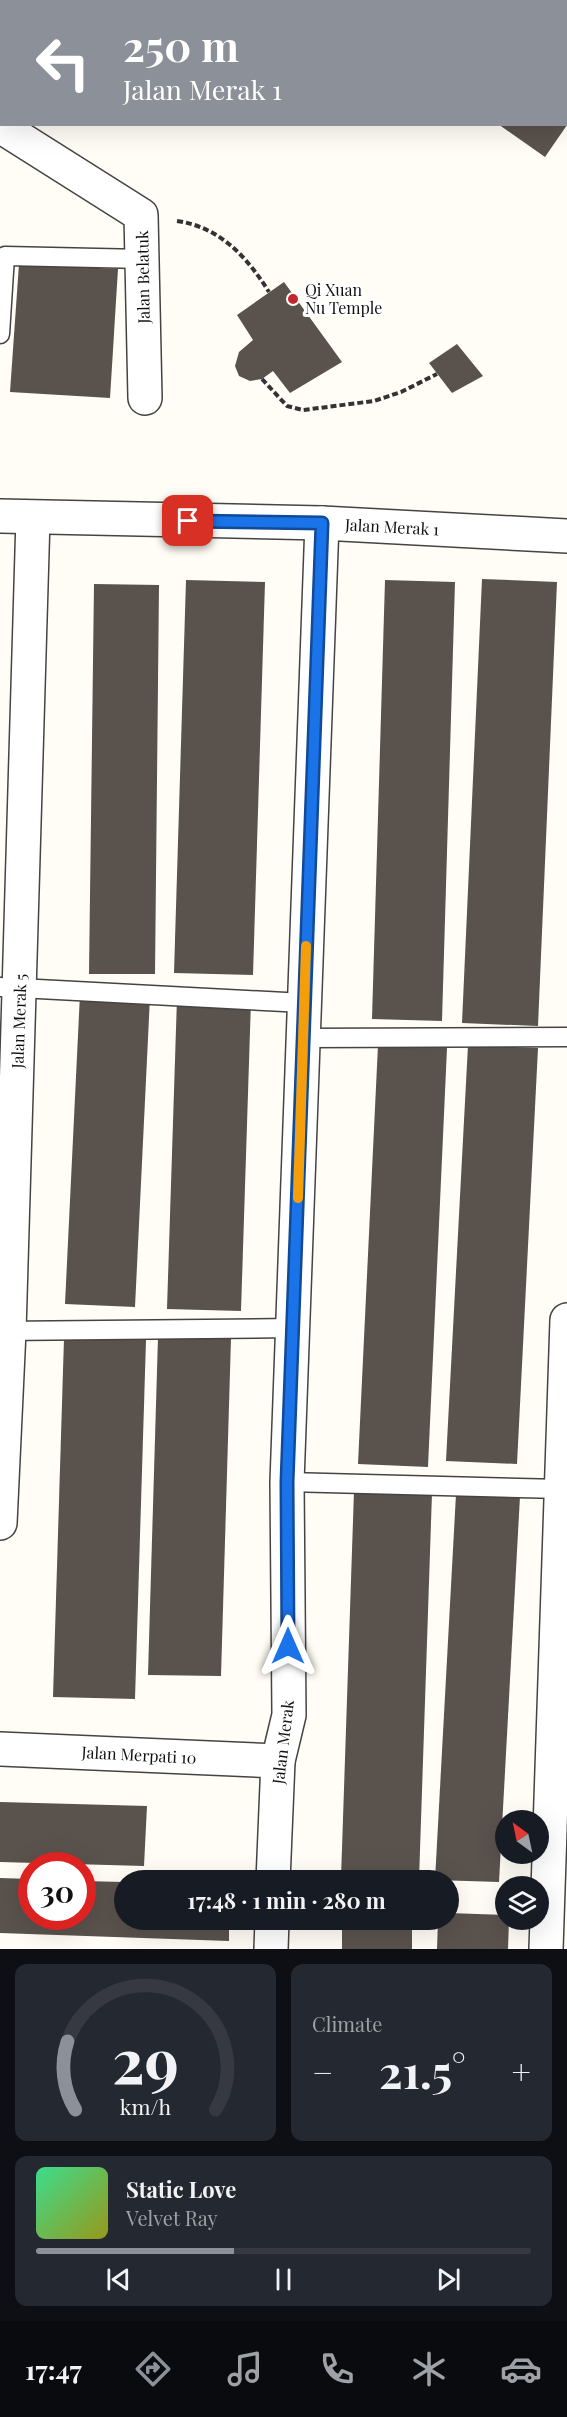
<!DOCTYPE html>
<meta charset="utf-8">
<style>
:root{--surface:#171b24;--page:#242831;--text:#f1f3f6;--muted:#9ea1a6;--line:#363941;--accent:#8c9099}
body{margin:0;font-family:"Playfair Display",serif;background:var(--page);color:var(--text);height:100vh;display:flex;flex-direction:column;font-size:22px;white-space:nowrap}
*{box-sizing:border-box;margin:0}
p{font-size:20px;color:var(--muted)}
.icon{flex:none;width:33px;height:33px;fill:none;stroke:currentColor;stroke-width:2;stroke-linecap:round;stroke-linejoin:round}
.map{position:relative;height:1949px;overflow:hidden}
.drawer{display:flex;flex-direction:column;gap:15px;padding:15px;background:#0d0f14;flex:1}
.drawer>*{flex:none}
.hud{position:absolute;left:0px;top:0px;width:567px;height:126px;box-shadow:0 6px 24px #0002;background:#8c9099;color:#fff;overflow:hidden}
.needle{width:39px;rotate:327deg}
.tools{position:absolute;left:495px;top:1810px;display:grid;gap:12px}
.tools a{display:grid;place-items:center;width:54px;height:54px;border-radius:50%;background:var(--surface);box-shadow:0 6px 24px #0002;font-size:30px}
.speed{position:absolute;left:18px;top:1852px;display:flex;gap:12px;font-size:30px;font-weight:700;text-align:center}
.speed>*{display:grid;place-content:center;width:78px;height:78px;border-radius:50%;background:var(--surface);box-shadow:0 6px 24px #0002;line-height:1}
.speed .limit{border:9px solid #d22;background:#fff;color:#111}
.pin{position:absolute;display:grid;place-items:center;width:51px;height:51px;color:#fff;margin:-26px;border-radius:12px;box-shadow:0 3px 9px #0006}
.me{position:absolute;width:66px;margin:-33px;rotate:0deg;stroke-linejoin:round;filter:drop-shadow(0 0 4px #0008)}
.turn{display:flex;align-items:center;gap:21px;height:126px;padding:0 24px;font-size:27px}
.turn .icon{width:78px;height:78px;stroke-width:2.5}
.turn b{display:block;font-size:42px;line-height:51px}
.big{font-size:45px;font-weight:700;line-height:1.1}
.drawer .widget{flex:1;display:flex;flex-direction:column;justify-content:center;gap:9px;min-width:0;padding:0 21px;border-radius:12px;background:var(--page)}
.drawer .dial{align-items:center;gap:0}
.dial svg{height:156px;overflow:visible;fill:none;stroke:var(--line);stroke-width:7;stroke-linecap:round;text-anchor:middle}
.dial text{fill:var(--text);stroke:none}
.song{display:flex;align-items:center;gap:18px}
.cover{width:72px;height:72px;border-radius:9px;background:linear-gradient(135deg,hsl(150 70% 55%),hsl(60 70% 35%))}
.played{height:6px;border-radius:3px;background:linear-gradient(90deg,var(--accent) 40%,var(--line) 40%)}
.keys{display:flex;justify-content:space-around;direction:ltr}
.heat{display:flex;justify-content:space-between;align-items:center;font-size:33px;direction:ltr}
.drawer .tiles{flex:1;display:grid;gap:15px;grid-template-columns:1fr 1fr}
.widget:last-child{grid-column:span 2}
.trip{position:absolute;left:114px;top:1870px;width:345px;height:60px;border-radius:30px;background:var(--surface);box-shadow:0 6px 24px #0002;font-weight:700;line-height:60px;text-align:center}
.menu{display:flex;height:96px;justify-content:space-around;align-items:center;background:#090b0e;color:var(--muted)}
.menu .icon{width:42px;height:42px}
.menu .current{color:var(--accent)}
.menu b{font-size:27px;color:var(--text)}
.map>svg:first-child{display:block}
.building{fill:#5a524d}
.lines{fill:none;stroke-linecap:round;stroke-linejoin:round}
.lane-casing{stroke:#444;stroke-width:21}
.street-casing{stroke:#444;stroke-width:36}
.path{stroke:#333;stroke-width:4;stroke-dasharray:6 3;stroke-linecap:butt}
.lane{stroke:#fff;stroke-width:18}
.street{stroke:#fff;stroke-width:33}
.route-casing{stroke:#114b97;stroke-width:15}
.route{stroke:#1a73e8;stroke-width:10}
.slow{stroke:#f59e0b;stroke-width:10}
.poi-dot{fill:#c4262e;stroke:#fff;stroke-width:2}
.labels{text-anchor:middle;stroke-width:6;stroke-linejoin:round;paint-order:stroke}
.street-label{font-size:16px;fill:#111;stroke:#fff}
.poi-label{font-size:16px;fill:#111;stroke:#fff;text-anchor:start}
</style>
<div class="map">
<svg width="567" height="1949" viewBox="0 0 567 1949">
<rect width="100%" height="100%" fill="#fffdf5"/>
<g class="building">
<path d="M498,124H567V125L545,157Z"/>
<path d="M19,264L118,269L110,398L10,392Z"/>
<path d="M284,282L342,362L290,393L273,371L262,379L250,381L239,376L235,366L239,352L253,340L237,315Z"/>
<path d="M457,344L483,376L452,393L429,363Z"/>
<path d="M482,579L557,582L538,1026L462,1023Z"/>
<path d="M186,580L265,582L253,975L174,973Z"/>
<path d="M385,580L455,582L442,1021L372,1019Z"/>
<path d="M94,584L159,585L155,974H89Z"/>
<path d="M80,994L150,997L135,1307L65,1304Z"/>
<path d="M177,998L251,1000L241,1311L167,1309Z"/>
<path d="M378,1045L447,1048L428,1467L358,1464Z"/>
<path d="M468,1045L538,1048L517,1464L446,1461Z"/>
<path d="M158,1337L231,1338L221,1676L148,1675Z"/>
<path d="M64,1338L146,1340L135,1699L53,1697Z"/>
<path d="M354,1491L432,1493L419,1880L341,1878Z"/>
<path d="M456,1494L520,1496L499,1882L435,1880Z"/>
<path d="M0,1802L147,1806L144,1866L0,1862Z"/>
<path d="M0,1878L32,1879V1917H82V1881L124,1882V1920H229V1941L0,1933Z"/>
<path d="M448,1913L506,1915V1920H509L508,1949H437L438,1920H448Z"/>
<rect x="342" y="1920" width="70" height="29"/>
</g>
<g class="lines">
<defs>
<g id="lane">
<path d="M0,334L5,256L143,259"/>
<path d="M0,987L304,1003"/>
<path d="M303,1038L567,1037"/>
<path d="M2,1331L293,1328"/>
<path d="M287,1482L561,1489"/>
</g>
<g id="street">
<path d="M244,0L247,2"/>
<path d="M482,2L483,0"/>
<path d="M0,126L141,215L145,398"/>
<path d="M0,516L322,523L567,536"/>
<path d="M0,1523L9,1331L33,518"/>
<path d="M0,1749L278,1761"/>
<path d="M273,1881L278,1761L289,1715L287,1482L322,523"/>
<path d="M271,1949L272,1920"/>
<path d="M546,1949L567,1320"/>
</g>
</defs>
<use href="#lane" class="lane-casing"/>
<use href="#street" class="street-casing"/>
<g class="path">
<path d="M177,221C220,227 247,257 269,292"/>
<path d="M262,379L287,406L303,410L374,401L401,392L437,374"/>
</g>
<use href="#lane" class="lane"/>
<use href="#street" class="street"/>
</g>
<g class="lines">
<defs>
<path id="route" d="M188,521L322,523L287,1482L288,1646"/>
</defs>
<use href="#route" class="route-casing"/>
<use href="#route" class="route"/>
<path class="slow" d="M298,1198L306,946"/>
</g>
<circle class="poi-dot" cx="293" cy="299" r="6"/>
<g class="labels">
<g class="street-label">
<text transform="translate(143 277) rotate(-91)" y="6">Jalan Belatuk</text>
<text transform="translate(392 527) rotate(3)" y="6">Jalan Merak 1</text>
<text transform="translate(19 1021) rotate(-88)" y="6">Jalan Merak 5</text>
<text transform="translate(283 1742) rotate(-83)" y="6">Jalan Merak</text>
<text transform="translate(139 1755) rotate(3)" y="6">Jalan Merpati 10</text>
</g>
<g class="poi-label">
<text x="305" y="296">Qi Xuan<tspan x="305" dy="18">Nu Temple</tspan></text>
</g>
</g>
</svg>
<div class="tools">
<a><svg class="needle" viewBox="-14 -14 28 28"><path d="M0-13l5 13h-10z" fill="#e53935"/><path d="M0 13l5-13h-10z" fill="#9ea1a6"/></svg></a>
<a><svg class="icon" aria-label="layers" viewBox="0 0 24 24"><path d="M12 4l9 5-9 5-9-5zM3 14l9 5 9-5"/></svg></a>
</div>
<div class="speed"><div class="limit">30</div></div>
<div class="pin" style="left:188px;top:521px;background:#d93025"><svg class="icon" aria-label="arrive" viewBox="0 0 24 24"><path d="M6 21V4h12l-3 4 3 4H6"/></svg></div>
<svg class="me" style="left:288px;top:1646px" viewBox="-20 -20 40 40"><path d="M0-17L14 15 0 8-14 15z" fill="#1a73e8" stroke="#fff" stroke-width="4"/></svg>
<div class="trip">17:48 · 1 min · 280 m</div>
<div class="hud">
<div class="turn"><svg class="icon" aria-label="left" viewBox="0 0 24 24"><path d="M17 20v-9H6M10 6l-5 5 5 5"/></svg><div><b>250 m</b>Jalan Merak 1</div></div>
</div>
</div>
<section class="drawer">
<div class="tiles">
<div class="widget dial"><svg viewBox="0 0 100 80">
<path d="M14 69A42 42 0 1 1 86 69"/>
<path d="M14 69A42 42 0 0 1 10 34" stroke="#8c9099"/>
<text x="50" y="56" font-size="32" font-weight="700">29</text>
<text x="50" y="72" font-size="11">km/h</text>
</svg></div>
<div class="widget"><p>Climate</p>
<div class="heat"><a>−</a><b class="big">21.5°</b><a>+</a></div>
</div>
<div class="widget">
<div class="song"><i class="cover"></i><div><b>Static Love</b><p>Velvet Ray</p></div></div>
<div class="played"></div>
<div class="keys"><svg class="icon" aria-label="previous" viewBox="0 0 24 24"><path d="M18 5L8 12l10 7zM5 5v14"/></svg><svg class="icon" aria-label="pause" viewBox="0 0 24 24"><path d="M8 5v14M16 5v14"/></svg><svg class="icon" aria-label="next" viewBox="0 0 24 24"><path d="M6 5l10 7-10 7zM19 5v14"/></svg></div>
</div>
</div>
</section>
<nav class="menu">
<b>17:47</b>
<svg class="icon current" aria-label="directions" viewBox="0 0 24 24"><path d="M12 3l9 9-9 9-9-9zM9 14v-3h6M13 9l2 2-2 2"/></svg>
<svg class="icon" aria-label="music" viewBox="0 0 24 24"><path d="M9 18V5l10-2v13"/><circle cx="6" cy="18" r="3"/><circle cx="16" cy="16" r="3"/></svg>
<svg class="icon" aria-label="phone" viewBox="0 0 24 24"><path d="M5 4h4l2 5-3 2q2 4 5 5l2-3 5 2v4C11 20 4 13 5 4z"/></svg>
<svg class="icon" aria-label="climate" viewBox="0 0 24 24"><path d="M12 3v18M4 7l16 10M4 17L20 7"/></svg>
<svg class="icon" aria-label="car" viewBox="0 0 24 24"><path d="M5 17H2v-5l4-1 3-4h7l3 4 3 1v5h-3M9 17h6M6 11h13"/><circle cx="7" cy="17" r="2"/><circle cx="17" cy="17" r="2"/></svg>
</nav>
